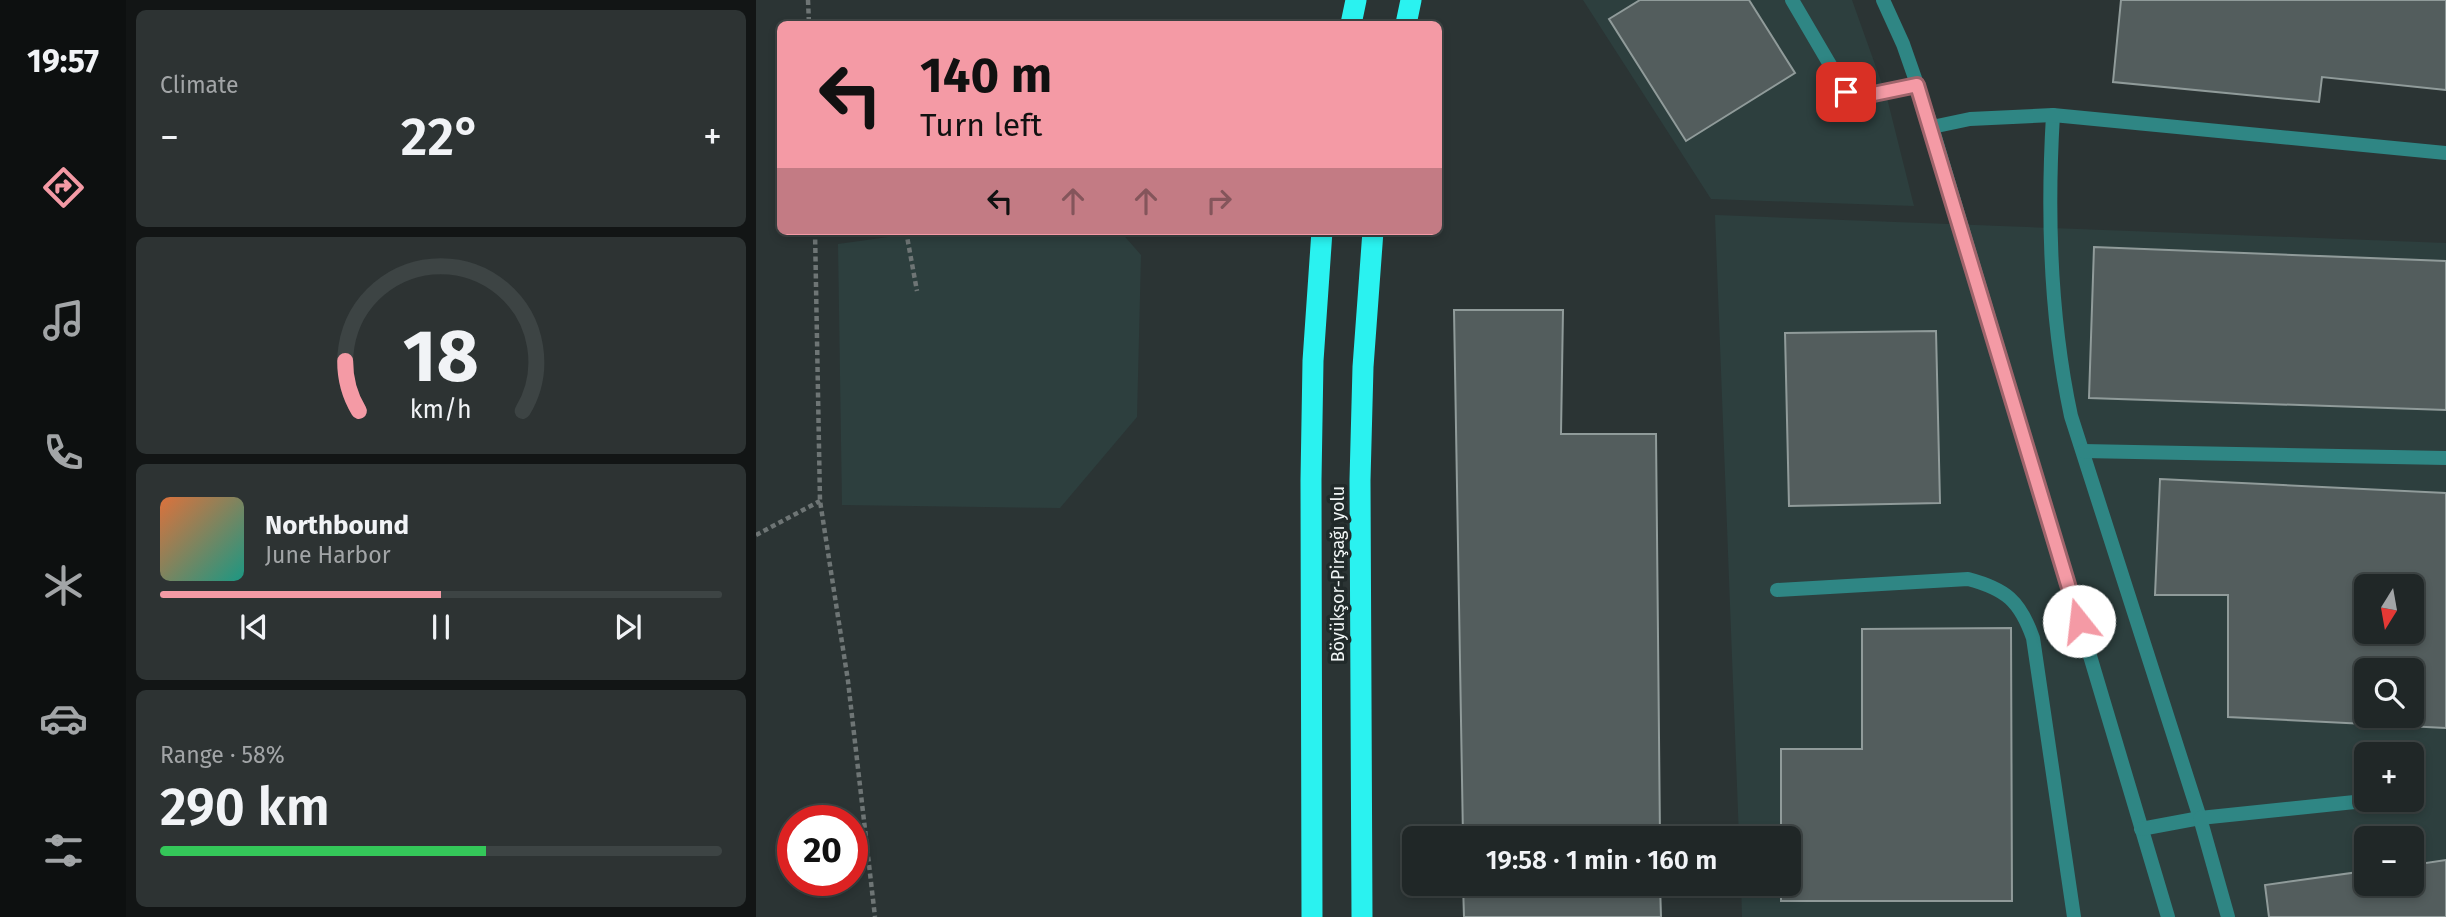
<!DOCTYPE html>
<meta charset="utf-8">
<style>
:root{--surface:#202727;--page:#2d3333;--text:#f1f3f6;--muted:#a2a5a7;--line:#3d4444;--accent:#f49aa5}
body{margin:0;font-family:"Fira Sans",sans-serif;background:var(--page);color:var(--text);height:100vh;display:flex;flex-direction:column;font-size:26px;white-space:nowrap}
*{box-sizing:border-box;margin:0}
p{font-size:23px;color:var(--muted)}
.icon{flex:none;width:38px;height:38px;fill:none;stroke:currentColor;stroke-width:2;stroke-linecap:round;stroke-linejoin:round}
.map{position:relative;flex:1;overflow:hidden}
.sheet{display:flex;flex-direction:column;gap:10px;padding:10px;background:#121515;width:630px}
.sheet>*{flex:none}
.banner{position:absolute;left:21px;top:21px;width:665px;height:214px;border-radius:10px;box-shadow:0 4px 10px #0003,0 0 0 2px var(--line);background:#f49aa5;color:#111;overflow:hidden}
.needle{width:46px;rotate:191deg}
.fabs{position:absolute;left:1598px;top:574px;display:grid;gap:14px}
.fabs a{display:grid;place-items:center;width:70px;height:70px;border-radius:10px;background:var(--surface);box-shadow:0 4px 10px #0003,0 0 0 2px var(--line);font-size:35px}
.speed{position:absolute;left:21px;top:805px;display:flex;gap:14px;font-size:35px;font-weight:700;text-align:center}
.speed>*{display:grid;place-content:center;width:91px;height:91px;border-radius:50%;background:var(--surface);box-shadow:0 4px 10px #0003,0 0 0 2px var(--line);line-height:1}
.speed .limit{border:10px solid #d22;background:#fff;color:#111}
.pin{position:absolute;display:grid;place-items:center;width:60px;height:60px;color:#fff;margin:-30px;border-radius:14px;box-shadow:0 4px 10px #0006}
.me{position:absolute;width:77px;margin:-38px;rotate:344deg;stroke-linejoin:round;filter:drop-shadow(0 0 5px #0008)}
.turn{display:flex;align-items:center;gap:24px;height:147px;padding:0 28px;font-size:32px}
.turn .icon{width:91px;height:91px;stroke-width:2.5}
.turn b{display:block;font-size:49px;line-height:60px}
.lanes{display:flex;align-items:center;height:66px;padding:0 28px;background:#0003;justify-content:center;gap:35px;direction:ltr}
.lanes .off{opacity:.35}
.big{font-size:52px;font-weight:600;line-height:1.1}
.sheet .tile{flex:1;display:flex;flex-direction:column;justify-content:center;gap:10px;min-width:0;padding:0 24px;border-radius:10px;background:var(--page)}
.sheet .dial{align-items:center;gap:0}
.dial svg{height:182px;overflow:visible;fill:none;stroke:var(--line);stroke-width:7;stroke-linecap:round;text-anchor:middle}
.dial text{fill:var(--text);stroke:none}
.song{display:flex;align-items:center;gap:21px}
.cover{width:84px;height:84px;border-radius:10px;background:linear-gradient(135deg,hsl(20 70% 55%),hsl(170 70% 35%))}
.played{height:7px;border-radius:4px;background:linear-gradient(90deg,var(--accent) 50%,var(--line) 50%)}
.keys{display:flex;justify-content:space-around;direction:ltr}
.heat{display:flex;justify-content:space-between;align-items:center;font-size:38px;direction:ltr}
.charge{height:10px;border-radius:5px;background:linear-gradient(90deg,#34c759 58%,var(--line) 0)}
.trip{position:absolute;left:646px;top:826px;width:399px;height:70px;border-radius:10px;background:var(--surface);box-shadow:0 4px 10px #0003,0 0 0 2px var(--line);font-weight:600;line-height:70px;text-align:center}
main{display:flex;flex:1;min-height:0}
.dock{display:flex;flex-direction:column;width:126px;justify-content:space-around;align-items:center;background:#0d1010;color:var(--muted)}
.dock .icon{width:49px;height:49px}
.dock .current{color:var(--accent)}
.dock b{font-size:32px;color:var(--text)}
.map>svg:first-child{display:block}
.built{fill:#2d3f3e;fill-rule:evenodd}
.building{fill:#535d5d;stroke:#909b9a;stroke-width:2;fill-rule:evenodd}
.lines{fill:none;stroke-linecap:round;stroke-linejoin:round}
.path{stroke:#6e7575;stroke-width:4.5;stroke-dasharray:5 3.5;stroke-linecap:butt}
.lane{stroke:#2f8684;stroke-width:14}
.highway{stroke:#2af2f0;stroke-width:21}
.route-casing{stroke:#9f646b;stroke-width:18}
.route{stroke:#f49aa5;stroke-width:12}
.labels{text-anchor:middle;stroke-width:7;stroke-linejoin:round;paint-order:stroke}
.street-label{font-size:18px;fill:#f0f5f5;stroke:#212a2a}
</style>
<main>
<nav class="dock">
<b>19:57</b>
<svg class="icon current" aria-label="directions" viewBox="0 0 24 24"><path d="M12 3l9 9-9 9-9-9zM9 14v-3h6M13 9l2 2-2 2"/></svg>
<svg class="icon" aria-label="music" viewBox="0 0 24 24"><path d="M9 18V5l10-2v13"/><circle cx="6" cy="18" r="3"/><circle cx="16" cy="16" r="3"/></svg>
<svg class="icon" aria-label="phone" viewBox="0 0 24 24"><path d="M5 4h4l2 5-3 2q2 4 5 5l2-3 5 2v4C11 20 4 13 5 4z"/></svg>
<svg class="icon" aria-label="climate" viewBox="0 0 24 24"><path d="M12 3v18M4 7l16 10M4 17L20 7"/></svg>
<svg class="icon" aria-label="car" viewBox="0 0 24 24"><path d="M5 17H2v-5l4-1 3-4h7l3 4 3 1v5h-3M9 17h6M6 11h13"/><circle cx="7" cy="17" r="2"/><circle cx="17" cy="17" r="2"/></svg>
<svg class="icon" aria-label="filters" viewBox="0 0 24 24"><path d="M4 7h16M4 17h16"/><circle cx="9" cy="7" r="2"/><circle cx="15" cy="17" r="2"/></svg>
</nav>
<section class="sheet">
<div class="tile"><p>Climate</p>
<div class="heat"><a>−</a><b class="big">22°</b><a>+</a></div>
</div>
<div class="tile dial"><svg viewBox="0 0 100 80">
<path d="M14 69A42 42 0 1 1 86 69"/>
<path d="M14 69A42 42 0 0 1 8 47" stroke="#f49aa5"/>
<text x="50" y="56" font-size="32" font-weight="700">18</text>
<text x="50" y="72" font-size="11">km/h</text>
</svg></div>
<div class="tile">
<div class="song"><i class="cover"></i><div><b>Northbound</b><p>June Harbor</p></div></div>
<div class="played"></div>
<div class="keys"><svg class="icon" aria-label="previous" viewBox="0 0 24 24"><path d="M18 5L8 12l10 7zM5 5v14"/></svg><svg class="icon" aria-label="pause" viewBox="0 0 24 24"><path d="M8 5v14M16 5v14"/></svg><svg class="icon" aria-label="next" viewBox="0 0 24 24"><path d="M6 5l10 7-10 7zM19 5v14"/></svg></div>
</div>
<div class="tile"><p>Range · 58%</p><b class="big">290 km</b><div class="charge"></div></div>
</section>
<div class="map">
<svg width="1690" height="917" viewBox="0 0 1690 917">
<rect width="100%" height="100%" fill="#2b3434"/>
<g class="built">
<path d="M827,0H1096L1131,98L1158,206L955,199Z"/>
<path d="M959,215L1690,243V917H986L985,884H1032V838H983ZM1610,586H1656V632H1610ZM1610,670H1656V716H1610ZM1610,754H1656V800H1610ZM1610,838H1656V884H1610Z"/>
<path d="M175,231H364L385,255L381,417L304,508L86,505L82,244Z"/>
</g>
<g class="building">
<path d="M884,0H993L1039,73L930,141L853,19Z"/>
<path d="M1365,0H1690V90L1566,77L1563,102L1357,82Z"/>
<path d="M1338,247L1690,261V410L1333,398Z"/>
<path d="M698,310H807L805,434H900L904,838H707Z"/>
<path d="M1180,331L1184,503L1033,506L1029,333Z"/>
<path d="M1404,479L1690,493V728L1472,717V595H1399ZM1610,586H1656V632H1610ZM1610,670H1656V716H1610Z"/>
<path d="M1255,628L1256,901H1025V884H1032V838H1025V749H1106V629Z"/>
<path d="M1690,860V917H1513L1509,885L1610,871V884H1656V865Z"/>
<path d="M707,884H904L905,917H708Z"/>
</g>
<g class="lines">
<g class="path">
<path d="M52,0L53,24"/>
<path d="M59,231L64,501L92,681L119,917"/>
<path d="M150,231L161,291"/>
<path d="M0,535L64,501"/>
</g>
<g class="lane">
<path d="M1036,0L1090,92L1103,98L1161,85"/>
<path d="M1127,0L1147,44L1176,127L1412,917"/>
<path d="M1297,115C1291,215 1294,318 1315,416L1444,818L1385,829"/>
<path d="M1176,127L1214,119L1297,115L1690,153"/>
<path d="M1327,451L1690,458"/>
<path d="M1021,590L1212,579C1250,589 1264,601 1277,638L1318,917"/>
<path d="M1656,796L1662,795"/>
<path d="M1472,917L1444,818L1618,800"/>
</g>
<g class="highway">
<path d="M595,24L600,0"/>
<path d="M650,24L655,0"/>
<path d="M556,917L555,480L557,361L566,231"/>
<path d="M606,917L604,480L607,367L617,231"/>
</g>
</g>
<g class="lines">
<defs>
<path id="route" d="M1090,92L1103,97L1161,85L1323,621"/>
</defs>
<use href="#route" class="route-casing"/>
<use href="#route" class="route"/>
</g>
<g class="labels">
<g class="street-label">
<text transform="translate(582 574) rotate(-90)" y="6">Böyükşor-Pirşağı yolu</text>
</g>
</g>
</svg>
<div class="fabs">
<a><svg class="needle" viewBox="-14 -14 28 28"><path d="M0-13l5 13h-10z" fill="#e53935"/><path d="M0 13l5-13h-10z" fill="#a2a5a7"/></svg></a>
<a><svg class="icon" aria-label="search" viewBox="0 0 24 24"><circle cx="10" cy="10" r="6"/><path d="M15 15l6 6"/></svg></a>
<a>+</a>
<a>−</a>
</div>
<div class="speed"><div class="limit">20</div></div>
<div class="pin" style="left:1090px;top:92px;background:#d93025"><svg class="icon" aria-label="arrive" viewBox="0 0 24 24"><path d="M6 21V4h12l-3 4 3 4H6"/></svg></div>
<svg class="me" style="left:1323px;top:621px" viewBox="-20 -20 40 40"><circle r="19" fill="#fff"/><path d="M0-13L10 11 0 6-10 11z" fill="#f49aa5"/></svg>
<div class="trip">19:58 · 1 min · 160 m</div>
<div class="banner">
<div class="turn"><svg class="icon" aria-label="left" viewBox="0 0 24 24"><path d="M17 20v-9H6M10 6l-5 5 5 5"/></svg><div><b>140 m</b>Turn left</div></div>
<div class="lanes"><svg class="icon" aria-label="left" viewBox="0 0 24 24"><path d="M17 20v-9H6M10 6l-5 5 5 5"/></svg><svg class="icon off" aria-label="ahead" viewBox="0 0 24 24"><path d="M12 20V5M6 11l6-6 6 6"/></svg><svg class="icon off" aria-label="ahead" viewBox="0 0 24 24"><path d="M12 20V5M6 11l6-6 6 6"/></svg><svg class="icon off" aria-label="right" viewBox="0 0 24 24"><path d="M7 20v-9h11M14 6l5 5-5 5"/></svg></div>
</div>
</div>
</main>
